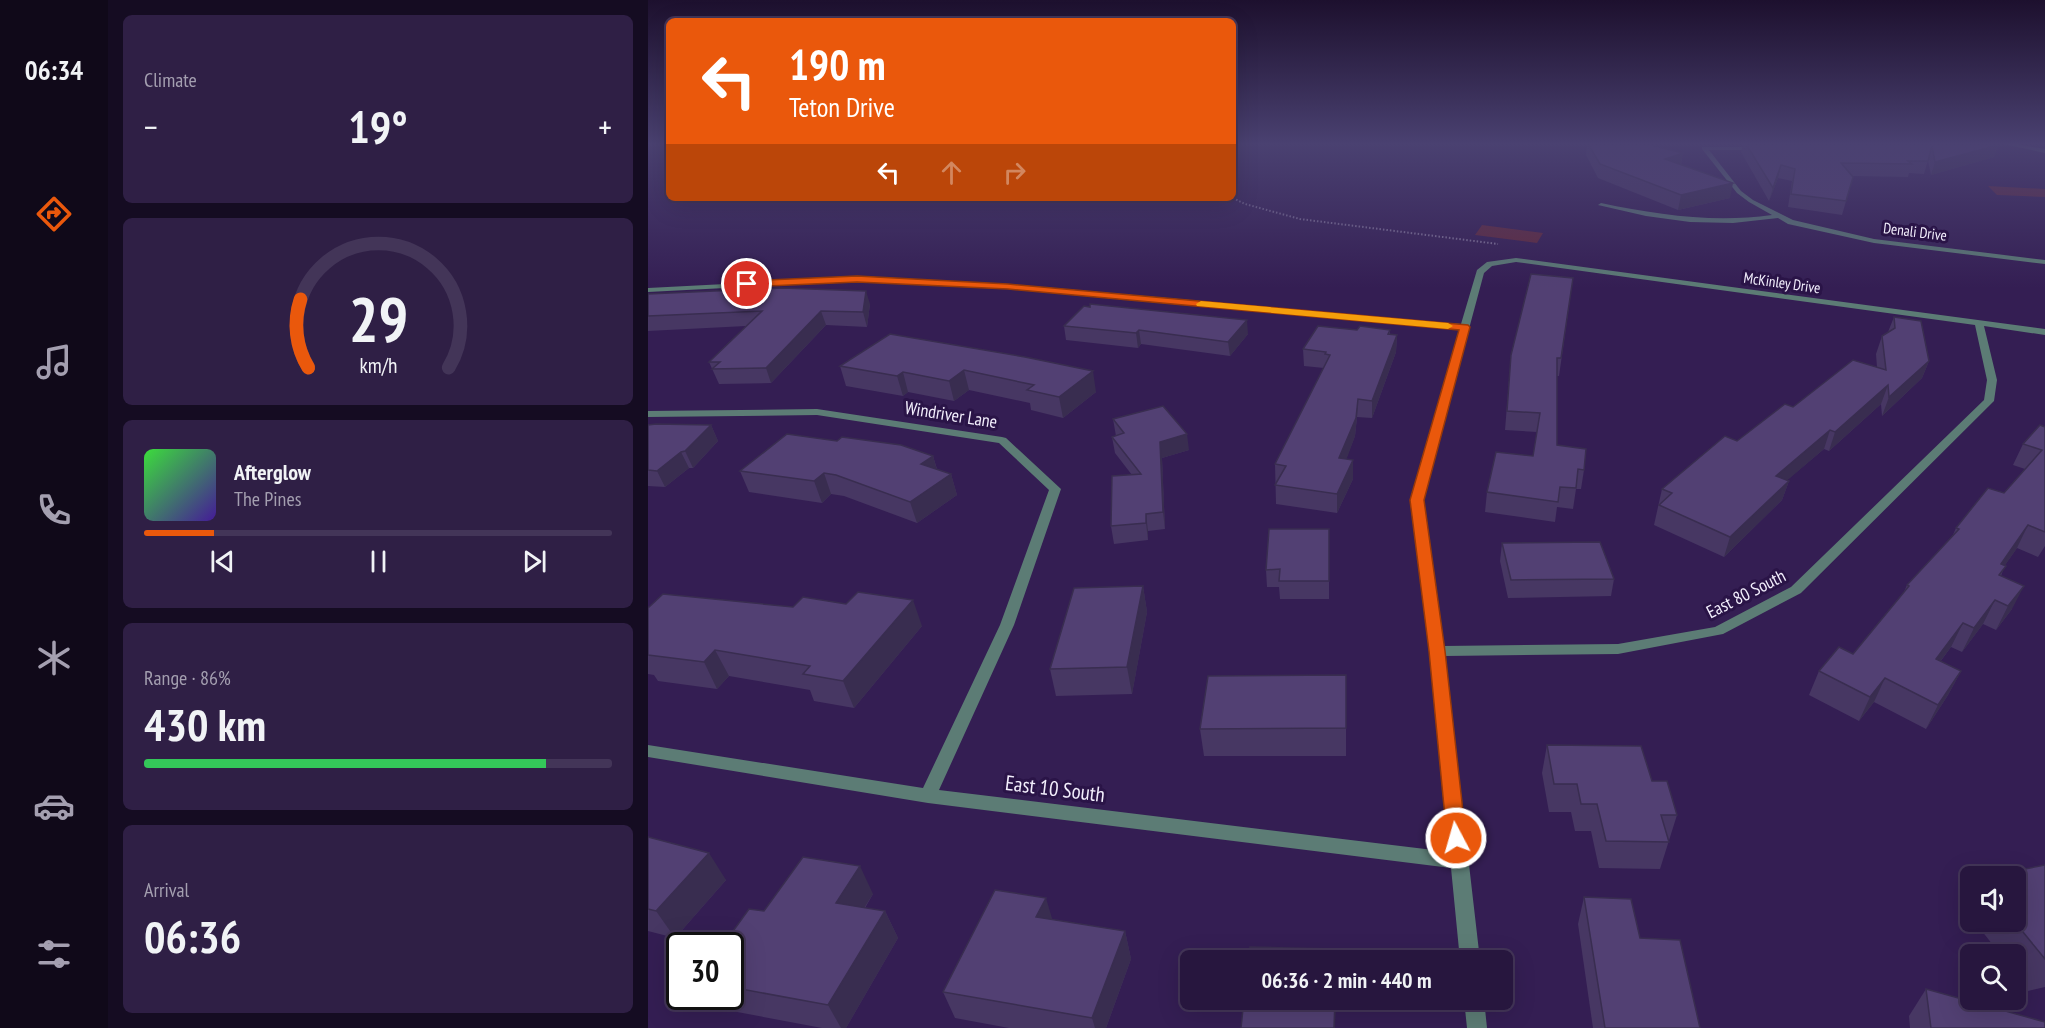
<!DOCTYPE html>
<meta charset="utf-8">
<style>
:root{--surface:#27163e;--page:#2f1f45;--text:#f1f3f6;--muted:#a49fb0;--line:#433558;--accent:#ea580c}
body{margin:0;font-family:"PT Sans Narrow",sans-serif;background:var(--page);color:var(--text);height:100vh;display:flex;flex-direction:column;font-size:22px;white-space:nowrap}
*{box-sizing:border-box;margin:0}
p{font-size:20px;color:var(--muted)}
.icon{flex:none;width:33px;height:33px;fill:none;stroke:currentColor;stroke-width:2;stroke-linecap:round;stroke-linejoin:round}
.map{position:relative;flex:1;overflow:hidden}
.drawer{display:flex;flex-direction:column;gap:15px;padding:15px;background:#150c22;width:540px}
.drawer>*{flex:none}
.hud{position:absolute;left:18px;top:18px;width:570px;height:183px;border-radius:9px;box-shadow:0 6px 24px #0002,0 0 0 2px var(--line);background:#ea580c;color:#fff;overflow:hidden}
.fabs{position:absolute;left:1312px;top:866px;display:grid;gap:12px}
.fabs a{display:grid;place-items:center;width:66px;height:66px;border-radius:9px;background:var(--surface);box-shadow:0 6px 24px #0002,0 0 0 2px var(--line);font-size:30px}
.speed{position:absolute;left:18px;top:932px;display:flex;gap:12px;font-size:30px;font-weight:700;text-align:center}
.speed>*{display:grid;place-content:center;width:78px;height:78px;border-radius:50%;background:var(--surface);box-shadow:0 6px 24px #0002,0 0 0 2px var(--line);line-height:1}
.speed .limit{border:3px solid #111;border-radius:9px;background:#fff;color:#111}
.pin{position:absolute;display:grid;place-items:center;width:51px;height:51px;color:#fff;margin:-26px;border:3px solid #fff;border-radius:50%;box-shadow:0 2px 6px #0007}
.me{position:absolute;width:66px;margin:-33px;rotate:354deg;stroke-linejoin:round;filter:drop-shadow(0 0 4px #0008)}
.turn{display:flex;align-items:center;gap:21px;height:126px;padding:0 24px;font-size:27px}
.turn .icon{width:78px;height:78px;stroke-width:2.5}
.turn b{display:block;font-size:42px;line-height:51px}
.lanes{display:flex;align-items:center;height:57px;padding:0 24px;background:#0003;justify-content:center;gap:30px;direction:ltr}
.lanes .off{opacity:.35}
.big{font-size:45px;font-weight:700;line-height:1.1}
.drawer .card{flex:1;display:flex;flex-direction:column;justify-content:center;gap:9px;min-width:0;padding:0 21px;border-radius:9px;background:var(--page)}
.drawer .dial{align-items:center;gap:0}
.dial svg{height:156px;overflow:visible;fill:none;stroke:var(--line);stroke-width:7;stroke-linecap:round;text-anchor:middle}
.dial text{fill:var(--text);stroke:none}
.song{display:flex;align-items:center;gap:18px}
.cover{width:72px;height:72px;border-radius:9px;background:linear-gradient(135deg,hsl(120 70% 55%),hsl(260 70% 35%))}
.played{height:6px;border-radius:3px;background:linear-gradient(90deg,var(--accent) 15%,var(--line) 15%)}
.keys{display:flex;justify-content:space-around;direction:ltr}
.heat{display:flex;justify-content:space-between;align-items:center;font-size:33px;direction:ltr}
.charge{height:9px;border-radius:4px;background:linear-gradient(90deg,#34c759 86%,var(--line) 0)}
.trip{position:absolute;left:532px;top:950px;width:333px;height:60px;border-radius:9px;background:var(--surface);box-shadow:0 6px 24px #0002,0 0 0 2px var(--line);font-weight:700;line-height:60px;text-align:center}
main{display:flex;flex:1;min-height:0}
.tabs{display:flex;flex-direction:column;width:108px;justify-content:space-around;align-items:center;background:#100919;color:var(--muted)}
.tabs .icon{width:42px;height:42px}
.tabs .current{color:var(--accent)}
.tabs b{font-size:27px;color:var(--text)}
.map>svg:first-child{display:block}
.green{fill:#60293d}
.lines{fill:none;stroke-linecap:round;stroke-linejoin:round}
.path{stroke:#7f7196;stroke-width:2;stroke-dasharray:1.5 2;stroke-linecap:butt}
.minor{fill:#5c7c75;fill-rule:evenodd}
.tertiary{fill:#5c7c75;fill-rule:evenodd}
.wall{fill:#473763}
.shaded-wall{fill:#392d50}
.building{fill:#524073;stroke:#392d50;stroke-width:1.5}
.route{fill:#ea580c;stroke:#983908;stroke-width:1.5}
.slow{fill:#f59e0b}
.labels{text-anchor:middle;stroke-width:6;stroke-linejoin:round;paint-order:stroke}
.far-street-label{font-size:15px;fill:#f3effd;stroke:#2a1447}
.street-label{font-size:18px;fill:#f3effd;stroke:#2a1447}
.near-street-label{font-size:21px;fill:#f3effd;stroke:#2a1447}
</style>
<main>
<nav class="tabs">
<b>06:34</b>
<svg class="icon current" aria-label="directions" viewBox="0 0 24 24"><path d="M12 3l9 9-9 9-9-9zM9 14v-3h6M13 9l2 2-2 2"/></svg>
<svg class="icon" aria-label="music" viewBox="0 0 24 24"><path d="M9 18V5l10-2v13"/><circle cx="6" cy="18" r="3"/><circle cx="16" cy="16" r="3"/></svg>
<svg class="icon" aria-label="phone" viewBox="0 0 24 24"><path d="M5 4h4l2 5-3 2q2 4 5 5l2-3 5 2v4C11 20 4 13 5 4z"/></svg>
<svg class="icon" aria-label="climate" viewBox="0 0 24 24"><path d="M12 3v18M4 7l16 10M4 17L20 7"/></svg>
<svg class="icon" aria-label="car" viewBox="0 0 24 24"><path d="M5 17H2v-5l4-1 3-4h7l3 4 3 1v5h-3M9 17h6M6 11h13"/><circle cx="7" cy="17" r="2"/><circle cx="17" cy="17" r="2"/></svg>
<svg class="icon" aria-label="filters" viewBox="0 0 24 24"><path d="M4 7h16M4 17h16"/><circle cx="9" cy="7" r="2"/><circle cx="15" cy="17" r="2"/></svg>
</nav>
<section class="drawer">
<div class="card"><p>Climate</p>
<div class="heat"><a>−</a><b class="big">19°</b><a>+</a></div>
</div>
<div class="card dial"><svg viewBox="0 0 100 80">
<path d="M14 69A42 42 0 1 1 86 69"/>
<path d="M14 69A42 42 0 0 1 10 34" stroke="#ea580c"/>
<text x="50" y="56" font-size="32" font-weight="700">29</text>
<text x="50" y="72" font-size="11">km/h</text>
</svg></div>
<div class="card">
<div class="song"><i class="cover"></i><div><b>Afterglow</b><p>The Pines</p></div></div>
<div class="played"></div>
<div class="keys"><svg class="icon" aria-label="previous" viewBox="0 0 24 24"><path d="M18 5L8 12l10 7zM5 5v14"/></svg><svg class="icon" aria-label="pause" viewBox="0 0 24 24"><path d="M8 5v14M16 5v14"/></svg><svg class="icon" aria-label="next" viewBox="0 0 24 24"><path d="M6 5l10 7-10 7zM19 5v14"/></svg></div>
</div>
<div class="card"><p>Range · 86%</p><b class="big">430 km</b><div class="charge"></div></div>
<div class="card"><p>Arrival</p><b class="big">06:36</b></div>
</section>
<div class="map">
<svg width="1397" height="1028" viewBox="0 0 1397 1028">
<rect width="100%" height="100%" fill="#341e53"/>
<g class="green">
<path d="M1340,186L1397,189V197L1349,195Z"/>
<path d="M834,225L895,233L889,243L827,235Z"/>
</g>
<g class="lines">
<path class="path" d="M585,198L597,204L652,219L850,244"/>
<g class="minor">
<path d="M1054,147H1112L1110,150H1061L1093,191L1105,200L1145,220L1226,239L1397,260V264L1226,243L1140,224L1130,218L1085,223L1042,222L998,216L950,205L953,203C1010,215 1066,223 1124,215L1101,202L1089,193L1054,149Z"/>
<path d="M868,258L1397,329V335L1336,326L1349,380L1346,401L1153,593L1075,634L970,654L797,656L832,960H812L803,868L280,803L0,757V745L275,788L352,625L401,490L351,443L169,415L0,417V411L169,409L354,437L358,438L413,489L366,625L291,790L802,852L782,651L763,500L812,329L360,288L209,281L0,292V288L209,277L360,284L813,324L829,270L839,262ZM868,262L1327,325L1339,380L1336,400L1143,587L1067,627L970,644L795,646L775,500L836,273L844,266Z"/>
<path d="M816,999H836L839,1028H819Z"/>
</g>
<path class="tertiary" d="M1356,144H1368L1397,149V153Z"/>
</g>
<g class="wall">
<path d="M939,144H999L1035,153L1033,165L1082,198L1030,210L950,178L938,155Z"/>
<path d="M1088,144H1345L1350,145L1346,157L1283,175L1280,160L1276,174L1261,173L1260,177L1204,176L1205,177L1194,215L1140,207L1144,181L1130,178L1121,201L1093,152L1095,145H1089Z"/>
<path d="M925,278L911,376H909V445L936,470L933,489H928L925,509L909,507L907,522L837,512L839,492L885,456L889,432L857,430L863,355Z"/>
<path d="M0,294L222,304L219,327L178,325L123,383L71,384L61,362L98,326L0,331Z"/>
<path d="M1246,317L1281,361L1274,378L1234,416L1233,404L1181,451L1176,449L1139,480L1141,481L1134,500L1076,557L1006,525L1014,489L1145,407L1229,367L1228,354L1234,336L1240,332Z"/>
<path d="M416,326L600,334L582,356L493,344L490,348L418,340Z"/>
<path d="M709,330H742V335H749L748,352L724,418L709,417L707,436L698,459L705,479L689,513L628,504L627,464L676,368L656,366L655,349Z"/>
<path d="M242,334L448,392L415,418L383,410L382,403L321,390L306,401L260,392L255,396L198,386L192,366Z"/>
<path d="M465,419L541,450L514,458L517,529L500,531V540L466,544L463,526L484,475L467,453L464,437L468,436Z"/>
<path d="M0,425H63L70,441L45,468H41L17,487L0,486Z"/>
<path d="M1397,427V546L1390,557L1369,548L1357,565L1353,576L1364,609L1348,630L1335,624L1314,652L1303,647L1292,662L1313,671L1300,695L1278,729L1226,702L1211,721L1161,695L1171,671L1205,654L1255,594L1259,585L1304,537L1308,528L1356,493L1377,469L1365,465L1375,444Z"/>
<path d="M285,456L289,469L303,474L309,495L269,523L196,496L183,494L174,503L101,492L92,471Z"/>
<path d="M681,529V599H632L631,587H619L618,570Z"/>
<path d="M854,543L966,579L963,596L860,598L852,561Z"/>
<path d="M495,586L499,612L484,694L408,696L402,669Z"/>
<path d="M0,608L274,626L206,708L166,701L162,690L81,676L69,689L10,681L6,675L0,674Z"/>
<path d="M698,675V756H556L552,729Z"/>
<path d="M899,745L1004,781L1029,815L1012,869L951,868L943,831H927L923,812H901L894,773Z"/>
<path d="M0,837L78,880L27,938L0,931Z"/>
<path d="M1397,865V987L1380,991L1368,975V954H1352L1326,921H1368Z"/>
<path d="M1323,892V916L1315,905Z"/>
<path d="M225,894L217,908L237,911L250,938L198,1028H174L68,1008L60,996H82V945L116,911Z"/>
<path d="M936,897L992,938L1052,1028H945L930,924Z"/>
<path d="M477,931L483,959L458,1028H361L307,1018L295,992Z"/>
<path d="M1278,989L1397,1028H1262L1261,1016Z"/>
</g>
<g class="shaded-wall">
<path d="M1350,145L1346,157L1283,175L1287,162Z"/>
<path d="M1035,153L1032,166L1017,159Z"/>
<path d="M1133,165L1130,178L1121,201L1125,188Z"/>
<path d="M1085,183L1082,198L1030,210L1033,195Z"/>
<path d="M218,291L222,304L219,327L215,312Z"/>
<path d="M173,311L178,325L123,383L118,368Z"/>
<path d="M599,320L600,334L582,356L580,342Z"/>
<path d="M491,330L493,344L490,348L488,333Z"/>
<path d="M749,335L748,352L724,418V401Z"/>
<path d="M1281,361L1274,378L1234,416L1241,397Z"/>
<path d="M316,370L321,390L306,401L301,381Z"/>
<path d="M445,371L448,392L415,418L411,397Z"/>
<path d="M255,372L260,392L255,396L249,376Z"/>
<path d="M1240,385L1233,404L1181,451L1187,432Z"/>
<path d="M710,399L709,417L707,436L692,477L691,458Z"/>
<path d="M63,425L70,441L45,468L37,451Z"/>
<path d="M1182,430L1176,449L1122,495L1128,476Z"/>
<path d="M539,434L541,450L514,458L517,529L515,512L512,442Z"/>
<path d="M33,452L41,468L17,487L9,471Z"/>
<path d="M285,456L291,477L273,464Z"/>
<path d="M705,460V479L689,513V494Z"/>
<path d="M176,473L183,494L174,503L166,481Z"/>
<path d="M303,474L309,495L269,523L262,502Z"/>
<path d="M1141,481L1134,500L1076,557L1082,537Z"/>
<path d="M498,514L500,531V540L498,523Z"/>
<path d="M1380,525L1369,548L1342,587L1353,564Z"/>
<path d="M495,586L499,612L484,694L479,667Z"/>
<path d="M1376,586L1364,609L1348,630L1360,606Z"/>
<path d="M265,600L274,626L206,708L195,681Z"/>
<path d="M1347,600L1335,624L1314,652L1326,628Z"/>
<path d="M1315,623L1303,647L1276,683L1288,659Z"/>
<path d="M67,650L81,676L69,689L56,662Z"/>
<path d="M1313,671L1300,695L1278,729L1290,705Z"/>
<path d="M1237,678L1226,702L1211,721L1222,697Z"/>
<path d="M61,853L78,880L27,938L8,911Z"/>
<path d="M212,866L225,894L202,930L188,903Z"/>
<path d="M398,898L406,925L388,917Z"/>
<path d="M237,911L250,938L198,1028H193L180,1005Z"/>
<path d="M477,931L483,959L458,1028H447L444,1018Z"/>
<path d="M687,999H688L687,1028H686Z"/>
</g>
<g class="building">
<path d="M940,144H999L1035,153L1017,159L1085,183L1033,195L952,164Z"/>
<path d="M1098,144H1345L1350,145L1287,162L1284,146L1280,161H1260L1264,164L1193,163L1205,177L1198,201L1143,194L1147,169L1133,165L1125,188Z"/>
<path d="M883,274L925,278L913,358H909V445L938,449L936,470L930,469L928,488L912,487L910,502L839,492L848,452L885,456L892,413L859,411L863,355Z"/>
<path d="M134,288L218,291L215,312L173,311L118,368L64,369L72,362H61L114,311L0,316V294Z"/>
<path d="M442,304L599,320L580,342L491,330L488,333L416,326L436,306L442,307Z"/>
<path d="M1246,317L1273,321L1281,361L1241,397L1240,385L1187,432L1182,430L1128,476L1141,481L1082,537L1011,505L1024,493L1014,489L1077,436L1089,441L1137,404L1145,407L1205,360L1238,370L1234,336L1247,328Z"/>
<path d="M670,326L709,330L712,326L742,330L740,334L749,335L724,401L710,399L708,418L691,458L705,460L689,494L627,485L638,466L627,464L682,355L677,354L678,352L655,349Z"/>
<path d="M242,334L377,357L445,371L411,397L379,390L386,385L316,370L301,381L255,372L249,376L192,366Z"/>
<path d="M515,406L539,434L512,442L515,512L498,514V523L463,526L464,476L493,474L464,437L476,433L465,419Z"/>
<path d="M8,424L63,425L37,451L33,452L9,471L0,470V425Z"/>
<path d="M1392,425L1397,427V532L1380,525L1353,564L1358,566L1351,575L1376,586L1360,606L1347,600L1326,628L1315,623L1288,659L1313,671L1290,705L1237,678L1222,697L1171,671L1191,647L1205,654L1261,586L1259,585L1311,529L1308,528L1340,488L1356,493L1394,450L1375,444Z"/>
<path d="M139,434L189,441L194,437L253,445L285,456L273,464L303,474L262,502L188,475L176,473L166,481L92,471Z"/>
<path d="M621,529H681V581H631L632,569L618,570Z"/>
<path d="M952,542L966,579L863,580L854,543Z"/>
<path d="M495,586L479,667L402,669L426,588Z"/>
<path d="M210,592L265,600L195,681L155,674L162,666L67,650L56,662L0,655V608L15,594L145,607L155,597L198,604Z"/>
<path d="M698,675V728L552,729L560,676Z"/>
<path d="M899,745L993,746L1004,781H1019L1029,815H1013L1021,842L958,841L949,804H933L929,784H906Z"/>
<path d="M0,837L61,853L8,911L0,909Z"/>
<path d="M155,857L212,866L188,903L237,911L180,1005L82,987V945H75L101,909L116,911Z"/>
<path d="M1397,865V959L1366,921H1368V876H1342Z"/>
<path d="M347,890L398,898L388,917L477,931L444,1018L295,992Z"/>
<path d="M936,897L983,899L992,938L1032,940L1052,1028H957Z"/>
<path d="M602,947L688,949V960H600Z"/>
<path d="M1278,989L1397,1022V1028H1283Z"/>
<path d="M596,999H687L686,1028H593Z"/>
</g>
<linearGradient id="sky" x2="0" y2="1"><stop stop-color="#1d102e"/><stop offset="0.5" stop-color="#4a4171"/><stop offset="1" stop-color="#4a4171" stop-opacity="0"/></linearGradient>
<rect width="1397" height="288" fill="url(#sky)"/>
<path class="route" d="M209,276L360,284L820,325L822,327L776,500L797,651L818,838L815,844L808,846L802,844L799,838L781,651L762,500L811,330L360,289L209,282L99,287L94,284L99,281Z"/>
<path class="slow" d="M553,301L800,323L805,326L800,329L549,306L548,304Z"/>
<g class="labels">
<g class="far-street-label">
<text transform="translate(1267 232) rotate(7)" y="5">Denali Drive</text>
<text transform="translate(1134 283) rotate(8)" y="5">McKinley Drive</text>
</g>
<g class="street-label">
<text transform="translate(303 415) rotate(9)" y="6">Windriver Lane</text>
<text transform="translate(1098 594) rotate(-27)" y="6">East 80 South</text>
</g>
<g class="near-street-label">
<text transform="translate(407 789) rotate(7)" y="7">East 10 South</text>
</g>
</g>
</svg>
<div class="fabs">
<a><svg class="icon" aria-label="sound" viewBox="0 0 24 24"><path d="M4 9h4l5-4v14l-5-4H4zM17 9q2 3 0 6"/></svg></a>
<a><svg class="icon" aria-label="search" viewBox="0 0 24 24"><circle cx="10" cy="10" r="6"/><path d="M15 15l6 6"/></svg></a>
</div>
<div class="speed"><div class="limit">30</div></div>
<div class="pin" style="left:99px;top:284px;background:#d93025"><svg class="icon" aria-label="arrive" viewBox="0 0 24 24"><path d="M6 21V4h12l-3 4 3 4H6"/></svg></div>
<svg class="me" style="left:808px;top:838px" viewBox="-20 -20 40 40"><circle r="17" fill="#ea580c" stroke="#fff" stroke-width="3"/><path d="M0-11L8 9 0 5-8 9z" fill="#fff"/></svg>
<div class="trip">06:36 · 2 min · 440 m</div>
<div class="hud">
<div class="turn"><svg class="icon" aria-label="left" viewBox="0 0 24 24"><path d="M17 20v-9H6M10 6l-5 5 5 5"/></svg><div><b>190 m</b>Teton Drive</div></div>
<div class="lanes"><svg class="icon" aria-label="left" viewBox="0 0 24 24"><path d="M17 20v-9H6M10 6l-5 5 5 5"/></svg><svg class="icon off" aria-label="ahead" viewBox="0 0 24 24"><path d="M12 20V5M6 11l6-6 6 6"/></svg><svg class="icon off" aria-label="right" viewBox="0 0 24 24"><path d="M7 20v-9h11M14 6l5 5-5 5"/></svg></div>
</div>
</div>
</main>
